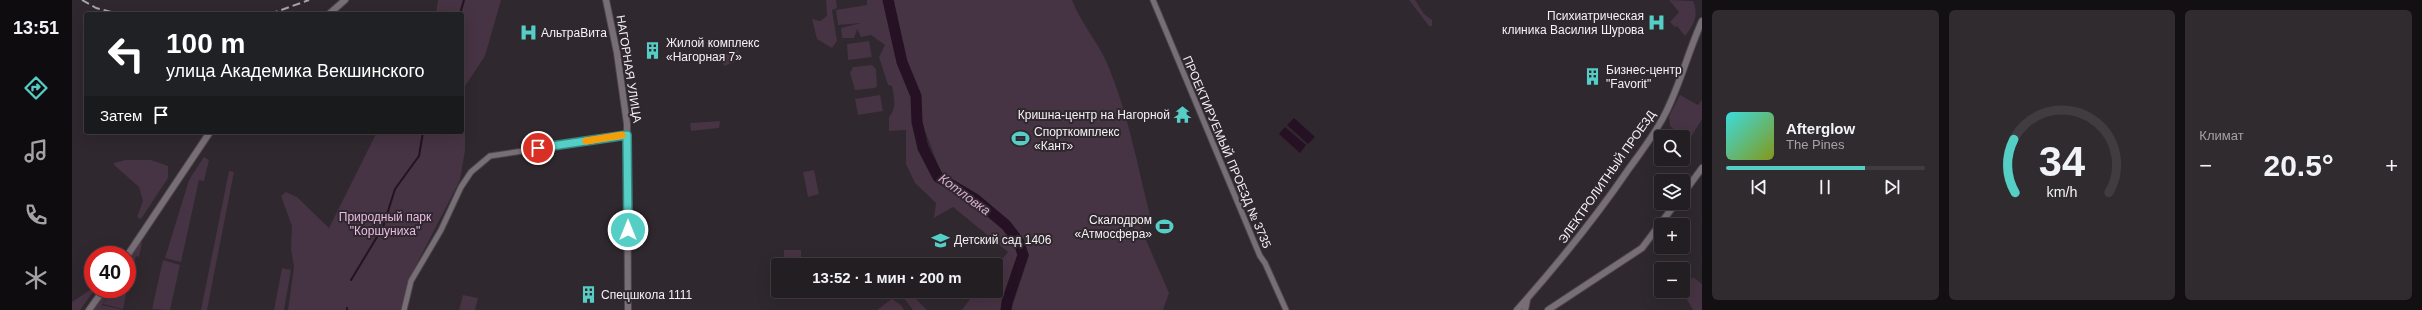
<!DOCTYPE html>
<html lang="ru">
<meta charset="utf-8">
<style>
:root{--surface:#231e22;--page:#2f2b2f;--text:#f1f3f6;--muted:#a3a2a5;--line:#403c40;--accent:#55cec6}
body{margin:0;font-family:Helvetica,sans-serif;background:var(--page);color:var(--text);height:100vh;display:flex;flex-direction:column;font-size:15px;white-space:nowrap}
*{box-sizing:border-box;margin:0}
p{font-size:13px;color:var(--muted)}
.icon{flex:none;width:22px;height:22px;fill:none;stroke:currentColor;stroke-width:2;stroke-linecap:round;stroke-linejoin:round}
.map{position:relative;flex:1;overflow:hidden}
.sheet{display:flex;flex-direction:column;gap:10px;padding:10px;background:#131013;width:720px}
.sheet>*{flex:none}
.guide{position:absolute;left:12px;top:12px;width:380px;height:122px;border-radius:4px;box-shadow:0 4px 16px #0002,0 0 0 1px var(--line);background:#202124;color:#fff;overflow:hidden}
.tools{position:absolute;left:1582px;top:130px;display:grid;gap:8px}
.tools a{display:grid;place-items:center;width:36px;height:36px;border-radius:4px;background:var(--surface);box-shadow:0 4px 16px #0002,0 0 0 1px var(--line);font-size:20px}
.speed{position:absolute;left:12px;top:246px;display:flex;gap:8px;font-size:20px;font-weight:700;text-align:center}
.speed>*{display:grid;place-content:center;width:52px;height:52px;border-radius:50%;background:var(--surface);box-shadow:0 4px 16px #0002,0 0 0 1px var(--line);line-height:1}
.speed .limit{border:6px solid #d22;background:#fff;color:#111}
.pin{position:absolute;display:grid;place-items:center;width:34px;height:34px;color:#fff;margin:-17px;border:2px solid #fff;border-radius:50%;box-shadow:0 1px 4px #0007}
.me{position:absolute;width:44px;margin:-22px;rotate:0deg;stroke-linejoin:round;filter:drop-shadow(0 0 3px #0008)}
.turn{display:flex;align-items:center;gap:14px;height:84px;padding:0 16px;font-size:18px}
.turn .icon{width:52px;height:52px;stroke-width:2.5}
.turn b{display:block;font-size:28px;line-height:34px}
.then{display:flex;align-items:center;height:38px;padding:0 16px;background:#0003;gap:8px;font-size:15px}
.big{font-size:30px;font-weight:800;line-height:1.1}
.sheet .tile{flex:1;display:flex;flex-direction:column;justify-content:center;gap:6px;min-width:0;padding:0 14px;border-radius:6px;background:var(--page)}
.sheet .dial{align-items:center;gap:0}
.dial svg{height:104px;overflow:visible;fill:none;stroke:var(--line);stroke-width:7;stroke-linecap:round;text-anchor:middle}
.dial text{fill:var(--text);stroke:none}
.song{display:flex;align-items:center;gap:12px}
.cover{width:48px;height:48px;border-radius:6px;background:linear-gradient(135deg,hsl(180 70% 55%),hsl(70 70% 35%))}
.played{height:4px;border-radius:2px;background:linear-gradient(90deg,var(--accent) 70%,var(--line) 70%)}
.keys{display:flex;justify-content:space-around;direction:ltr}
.heat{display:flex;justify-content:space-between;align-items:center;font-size:22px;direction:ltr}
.sheet .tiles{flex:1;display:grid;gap:10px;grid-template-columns:repeat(3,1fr)}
.trip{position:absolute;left:699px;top:258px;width:232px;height:40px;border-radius:4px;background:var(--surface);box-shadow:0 4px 16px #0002,0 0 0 1px var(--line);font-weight:800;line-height:40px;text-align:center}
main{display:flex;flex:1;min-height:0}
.tab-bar{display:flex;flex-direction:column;width:72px;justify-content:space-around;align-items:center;background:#0e0c0e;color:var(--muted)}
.tab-bar .icon{width:28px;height:28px}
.tab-bar .on{color:var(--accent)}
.tab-bar b{font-size:18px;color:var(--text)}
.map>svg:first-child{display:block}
.green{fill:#463343;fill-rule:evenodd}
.water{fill:#261023}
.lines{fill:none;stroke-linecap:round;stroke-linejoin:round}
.stream{stroke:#261023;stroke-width:2}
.river{stroke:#261023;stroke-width:11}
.minor-casing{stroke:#4d474c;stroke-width:7}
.tertiary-casing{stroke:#4d474c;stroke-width:8}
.minor{stroke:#786f76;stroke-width:5}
.tertiary{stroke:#786f76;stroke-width:6}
.rail{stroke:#aaa4a9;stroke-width:2;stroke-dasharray:8 4;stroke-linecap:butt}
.route-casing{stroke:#378681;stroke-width:10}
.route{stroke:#55cec6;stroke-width:7}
.slow{stroke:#f59e0b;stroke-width:7}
.labels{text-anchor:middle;stroke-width:4;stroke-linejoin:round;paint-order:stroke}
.poi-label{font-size:12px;fill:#f6f1f5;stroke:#2f282e;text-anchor:start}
.street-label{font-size:12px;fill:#f6f1f5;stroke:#2f282e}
.park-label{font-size:12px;fill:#ecbbe5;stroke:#2f282e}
.water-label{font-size:13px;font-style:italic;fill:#dcacd5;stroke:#2f282e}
</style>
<main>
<nav class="tab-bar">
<b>13:51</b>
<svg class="icon on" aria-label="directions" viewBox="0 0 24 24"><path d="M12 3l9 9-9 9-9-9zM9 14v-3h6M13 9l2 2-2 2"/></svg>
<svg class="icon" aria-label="music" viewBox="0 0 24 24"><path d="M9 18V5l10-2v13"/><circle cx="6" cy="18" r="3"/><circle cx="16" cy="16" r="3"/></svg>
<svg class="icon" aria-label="phone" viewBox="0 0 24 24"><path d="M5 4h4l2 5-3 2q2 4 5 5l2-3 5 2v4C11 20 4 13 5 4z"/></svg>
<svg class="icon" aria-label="climate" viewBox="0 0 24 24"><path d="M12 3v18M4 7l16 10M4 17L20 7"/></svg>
</nav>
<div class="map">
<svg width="1630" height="310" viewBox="0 0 1630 310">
<rect width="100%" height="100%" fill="#2f282e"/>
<g class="green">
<path d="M366,0H429L413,56L393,86V150L388,180L335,283L329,310H216L222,267L219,249L220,226L209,196L214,192L225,197L257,228L305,132H390V14H364Z"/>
<path d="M754,0H764L765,8L760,10L765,41L760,48L745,39L740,19L748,21L755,16Z"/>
<path d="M795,0H821L826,23L822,0H1000C1010,26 1030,46 1039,73C1057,118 1066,168 1078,215L1073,226H1068L1097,293L1091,310H939L957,255L953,248C952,269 936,289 937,310H890L904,291H924V267L936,252L881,207L862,218L864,203L843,183L834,164V130L817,131V117C825,108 822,97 820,86L816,85L807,57L813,45L799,35L789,37L785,29L782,38H770L769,28L789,23L766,25L764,10L795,5ZM852,128L867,168L863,165L851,134Z"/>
<path d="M1337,0H1343L1352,14L1360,20V26H1357Z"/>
<path d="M1597,0L1621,1C1627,16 1622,25 1613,36L1605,26L1603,27L1598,22L1607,12Z"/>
<path d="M797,41L800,57L776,60L775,44Z"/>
<path d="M666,49L670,59L652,66L648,56Z"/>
<path d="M800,65L804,69L805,86L803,88L783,90L778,73L781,67Z"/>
<path d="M808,95L811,111L786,115L783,99Z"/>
<path d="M1608,95L1626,105L1630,100V119L1619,137L1606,133L1598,126L1597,116Z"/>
<path d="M648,121L647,128L619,131L618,123Z"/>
<path d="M132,157L137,160L132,181L127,180L109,262L93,258L117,180Z"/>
<path d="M53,160H79L96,166V178L69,219L65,217L71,201L67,187L42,165V163Z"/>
<path d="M742,170L747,194L736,197L731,172Z"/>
<path d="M157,171L162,172L135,310H129Z"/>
<path d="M66,241L70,243L67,257L64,256L57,283L55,282V258Z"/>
<rect x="712" y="250" width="17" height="12"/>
<path d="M91,260L108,265L98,310L80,309Z"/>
<path d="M210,268L219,270L212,310H202Z"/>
<path d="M1621,277L1630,284V310H1621L1610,291Z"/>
<path d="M55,284H56L51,309L31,304L41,289H55Z"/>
<path d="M33,289H40L30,305L52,310H18Z"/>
<path d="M18,290L22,291L8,310H0V302Z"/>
<path d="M832,291H836L855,310H841L829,294Z"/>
<path d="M391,295L406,298L403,310H387Z"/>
<path d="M820,299L829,305L832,310H805Z"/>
</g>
<g class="water">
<path d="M1222,118L1243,137L1236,144L1215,125Z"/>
<path d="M1213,127L1234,145L1228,153L1207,134Z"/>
</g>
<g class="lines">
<g class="stream">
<path d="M388,14L392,0"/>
<path d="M279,280L311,227L323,189L347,156L351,132"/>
<path d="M275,308V310"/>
</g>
<path class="river" d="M816,0L830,62L844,96L845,122L851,148L866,177L903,199L934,225L947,242L951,255L935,302L934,310"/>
<defs>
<g id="minor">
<path d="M1081,0L1188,256L1193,263L1214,310"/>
<path d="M332,310L339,281L369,230L389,187L399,172L418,156L555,135"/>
</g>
<g id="tertiary">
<path d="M534,0L545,53L555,124L556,310"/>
<path d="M257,14L273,0"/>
<path d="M1611,194L1630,168"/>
<path d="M55,256L138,132"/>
<path d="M17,310L32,289"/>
<path d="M1445,310C1485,265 1522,220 1556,170C1569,152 1583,134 1593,114C1608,85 1616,52 1630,21"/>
<path d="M1453,310L1455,300"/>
<path d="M1476,310L1570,248L1604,203"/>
</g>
</defs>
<use href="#minor" class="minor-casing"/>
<use href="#tertiary" class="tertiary-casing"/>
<use href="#minor" class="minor"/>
<use href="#tertiary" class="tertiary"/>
<g class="rail">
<path d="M10,0L24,8L47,14"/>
<path d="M198,14L237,0"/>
</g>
</g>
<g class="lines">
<defs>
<path id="route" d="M466,148L555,135L556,230"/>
</defs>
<use href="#route" class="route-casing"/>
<use href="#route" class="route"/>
<path class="slow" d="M514,141L550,135"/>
</g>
<defs>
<symbol id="hospital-bare" viewBox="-9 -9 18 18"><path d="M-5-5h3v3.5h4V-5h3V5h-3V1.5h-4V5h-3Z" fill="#55cec6" stroke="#2f282e" stroke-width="2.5" paint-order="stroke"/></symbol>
<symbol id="building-bare" viewBox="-9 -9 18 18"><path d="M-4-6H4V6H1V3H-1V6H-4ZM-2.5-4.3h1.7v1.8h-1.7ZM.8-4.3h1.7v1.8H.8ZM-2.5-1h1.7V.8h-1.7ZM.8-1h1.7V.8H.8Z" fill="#55cec6" stroke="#2f282e" stroke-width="2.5" paint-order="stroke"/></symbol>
<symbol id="temple-bare" viewBox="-9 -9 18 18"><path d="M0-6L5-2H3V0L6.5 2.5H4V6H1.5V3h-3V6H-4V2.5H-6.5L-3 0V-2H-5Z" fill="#55cec6" stroke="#2f282e" stroke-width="2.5" paint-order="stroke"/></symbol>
<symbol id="stadium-bare" viewBox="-9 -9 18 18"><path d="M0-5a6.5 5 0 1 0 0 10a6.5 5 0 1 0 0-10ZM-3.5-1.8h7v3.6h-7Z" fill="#55cec6" stroke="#2f282e" stroke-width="2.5" paint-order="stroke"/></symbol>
<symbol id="school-bare" viewBox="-9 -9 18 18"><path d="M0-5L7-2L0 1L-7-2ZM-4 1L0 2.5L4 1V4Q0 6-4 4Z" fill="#55cec6" stroke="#2f282e" stroke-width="2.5" paint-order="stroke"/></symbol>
</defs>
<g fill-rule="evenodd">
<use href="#hospital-bare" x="1572" y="10" width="25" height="25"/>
<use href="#hospital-bare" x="444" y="20" width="25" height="25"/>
<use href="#building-bare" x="568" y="38" width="25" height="25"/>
<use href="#building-bare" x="1508" y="64" width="25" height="25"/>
<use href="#temple-bare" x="1098" y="102" width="25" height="25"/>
<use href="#stadium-bare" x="936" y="126" width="25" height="25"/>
<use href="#stadium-bare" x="1080" y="214" width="25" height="25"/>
<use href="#school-bare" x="856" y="228" width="25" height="25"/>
<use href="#building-bare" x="504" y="282" width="25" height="25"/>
</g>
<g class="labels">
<g class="poi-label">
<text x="1572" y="20" text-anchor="end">Психиатрическая<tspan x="1572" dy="14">клиника Василия Шурова</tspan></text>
<text x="469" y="37">АльтраВита</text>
<text x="594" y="47">Жилой комплекс<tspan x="594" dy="14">«Нагорная 7»</tspan></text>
<text x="1534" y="74">Бизнес-центр<tspan x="1534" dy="14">"Favorit"</tspan></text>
<text x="1098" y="119" text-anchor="end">Кришна-центр на Нагорной</text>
<text x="962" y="136">Спорткомплекс<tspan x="962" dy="14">«Кант»</tspan></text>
<text x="1080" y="224" text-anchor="end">Скалодром<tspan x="1080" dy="14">«Атмосфера»</tspan></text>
<text x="882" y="244">Детский сад 1406</text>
<text x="529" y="299">Спецшкола 1111</text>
</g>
<g class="street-label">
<text transform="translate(557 69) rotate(81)" y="4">НАГОРНАЯ УЛИЦА</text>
<text transform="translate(1155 152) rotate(67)" y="4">ПРОЕКТИРУЕМЫЙ ПРОЕЗД № 3735</text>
<text transform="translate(1535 177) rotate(-55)" y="4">ЭЛЕКТРОЛИТНЫЙ ПРОЕЗД</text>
</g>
<g class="park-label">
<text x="313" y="221">Природный парк<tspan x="313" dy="14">"Коршуниха"</tspan></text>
</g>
<g class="water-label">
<text transform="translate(893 194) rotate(36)" y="5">Котловка</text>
</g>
</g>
</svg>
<div class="tools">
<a><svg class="icon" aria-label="search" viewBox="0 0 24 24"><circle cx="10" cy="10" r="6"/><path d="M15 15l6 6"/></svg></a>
<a><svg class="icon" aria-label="layers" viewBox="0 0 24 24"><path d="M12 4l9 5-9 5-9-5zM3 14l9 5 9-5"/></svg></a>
<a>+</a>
<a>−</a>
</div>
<div class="speed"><div class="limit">40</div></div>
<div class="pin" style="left:466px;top:148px;background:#d93025"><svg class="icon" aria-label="arrive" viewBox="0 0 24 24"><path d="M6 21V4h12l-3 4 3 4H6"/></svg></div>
<svg class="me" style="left:556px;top:230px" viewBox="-20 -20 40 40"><circle r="17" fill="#55cec6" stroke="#fff" stroke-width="3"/><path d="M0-11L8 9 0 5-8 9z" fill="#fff"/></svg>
<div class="trip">13:52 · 1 мин · 200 m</div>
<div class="guide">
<div class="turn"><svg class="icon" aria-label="left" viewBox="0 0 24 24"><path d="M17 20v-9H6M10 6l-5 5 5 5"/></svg><div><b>100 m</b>улица Академика Векшинского</div></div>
<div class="then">Затем<svg class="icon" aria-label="arrive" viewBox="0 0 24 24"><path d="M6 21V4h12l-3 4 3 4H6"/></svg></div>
</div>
</div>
<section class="sheet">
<div class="tiles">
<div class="tile">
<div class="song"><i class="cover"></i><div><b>Afterglow</b><p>The Pines</p></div></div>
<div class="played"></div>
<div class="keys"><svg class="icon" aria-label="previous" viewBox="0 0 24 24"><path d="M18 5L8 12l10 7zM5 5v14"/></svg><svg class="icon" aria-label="pause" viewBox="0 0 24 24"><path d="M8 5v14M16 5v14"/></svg><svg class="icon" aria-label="next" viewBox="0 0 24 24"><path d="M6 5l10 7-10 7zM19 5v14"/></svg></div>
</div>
<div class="tile dial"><svg viewBox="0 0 100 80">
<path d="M14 69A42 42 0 1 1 86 69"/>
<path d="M14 69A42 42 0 0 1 13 28" stroke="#55cec6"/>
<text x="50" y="56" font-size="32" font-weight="700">34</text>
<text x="50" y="72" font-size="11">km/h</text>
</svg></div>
<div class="tile"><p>Климат</p>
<div class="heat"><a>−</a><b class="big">20.5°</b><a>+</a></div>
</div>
</div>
</section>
</main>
